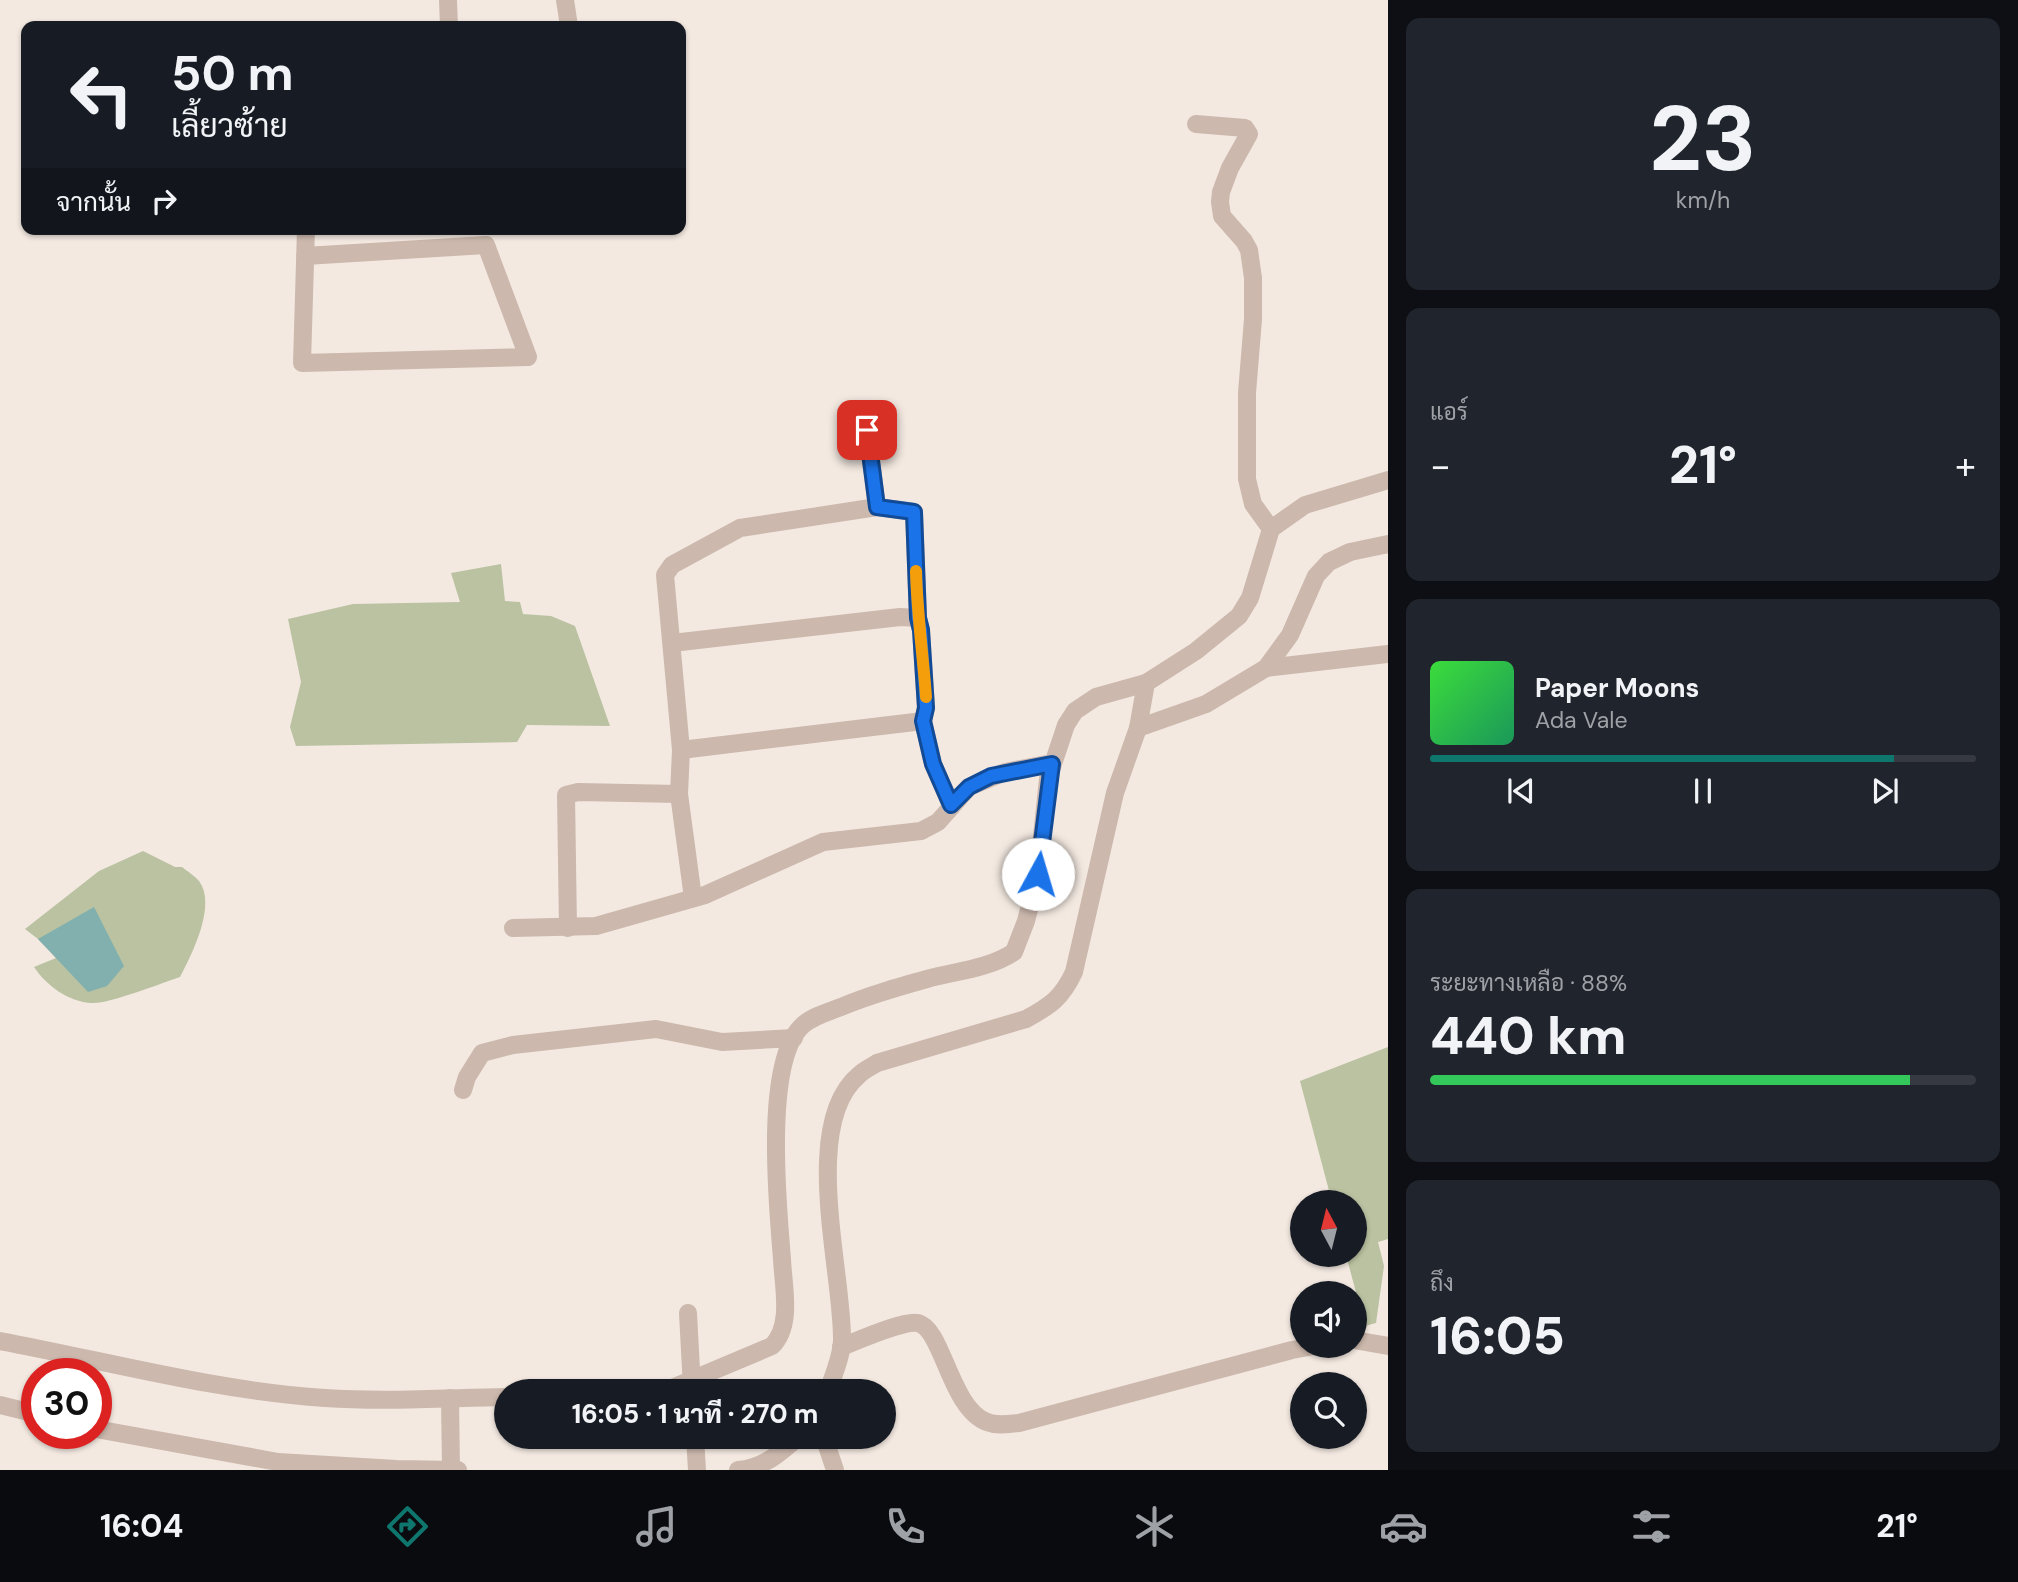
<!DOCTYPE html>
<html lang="th">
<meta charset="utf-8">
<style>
:root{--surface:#171b24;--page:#20242c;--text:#f1f3f6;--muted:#9ea1a6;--line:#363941;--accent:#0f766e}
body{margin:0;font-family:"DM Sans",Sarabun,sans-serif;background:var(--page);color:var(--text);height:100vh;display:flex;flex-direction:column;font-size:26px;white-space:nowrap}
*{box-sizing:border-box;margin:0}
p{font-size:23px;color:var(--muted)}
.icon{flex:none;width:38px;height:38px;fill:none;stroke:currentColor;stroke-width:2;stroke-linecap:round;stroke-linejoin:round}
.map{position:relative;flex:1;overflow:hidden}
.drawer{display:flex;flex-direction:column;gap:18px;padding:18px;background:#0d0f14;width:630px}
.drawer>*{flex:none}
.guide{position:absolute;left:21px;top:21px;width:665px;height:214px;border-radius:14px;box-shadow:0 2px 5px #0004;background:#171b24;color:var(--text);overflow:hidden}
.needle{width:46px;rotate:353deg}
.fabs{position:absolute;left:1290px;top:1190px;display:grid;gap:14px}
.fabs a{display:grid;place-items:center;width:77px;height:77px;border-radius:50%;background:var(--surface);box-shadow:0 2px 5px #0004;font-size:35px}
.speed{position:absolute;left:21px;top:1358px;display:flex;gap:14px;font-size:35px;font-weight:700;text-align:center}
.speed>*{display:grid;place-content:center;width:91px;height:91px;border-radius:50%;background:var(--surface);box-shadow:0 2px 5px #0004;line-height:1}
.speed .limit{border:10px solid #d22;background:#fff;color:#111}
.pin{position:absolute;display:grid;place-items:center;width:60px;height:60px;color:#fff;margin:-30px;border-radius:14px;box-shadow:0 4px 10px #0006}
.me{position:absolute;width:77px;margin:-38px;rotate:6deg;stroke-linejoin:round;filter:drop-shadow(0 0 5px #0008)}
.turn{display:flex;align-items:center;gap:24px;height:147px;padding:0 35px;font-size:32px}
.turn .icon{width:91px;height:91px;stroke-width:2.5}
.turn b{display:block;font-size:49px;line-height:60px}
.then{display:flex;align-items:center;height:66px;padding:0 35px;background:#0003;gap:14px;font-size:26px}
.big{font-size:52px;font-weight:800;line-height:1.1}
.drawer .tile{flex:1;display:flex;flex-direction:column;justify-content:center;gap:10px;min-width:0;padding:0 24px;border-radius:14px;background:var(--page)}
.drawer .dial{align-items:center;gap:0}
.dial b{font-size:91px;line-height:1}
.song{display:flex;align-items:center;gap:21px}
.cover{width:84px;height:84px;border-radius:10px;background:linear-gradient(135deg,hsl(120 70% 55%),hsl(150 70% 35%))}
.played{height:7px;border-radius:4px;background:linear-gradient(90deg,var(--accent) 85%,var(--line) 85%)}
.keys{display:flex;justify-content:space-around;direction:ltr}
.heat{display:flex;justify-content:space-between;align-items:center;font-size:38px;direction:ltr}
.charge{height:10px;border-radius:5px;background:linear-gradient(90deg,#34c759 88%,var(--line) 0)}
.trip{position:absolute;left:494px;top:1379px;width:402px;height:70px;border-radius:35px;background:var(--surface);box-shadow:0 2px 5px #0004;font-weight:800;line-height:70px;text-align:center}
.tabs{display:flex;height:112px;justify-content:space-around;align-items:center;background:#090b0e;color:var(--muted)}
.tabs .icon{width:49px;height:49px}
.tabs .active{color:var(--accent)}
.tabs b{font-size:32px;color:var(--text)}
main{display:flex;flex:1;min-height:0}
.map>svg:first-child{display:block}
.green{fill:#bac2a1}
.water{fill:#81b0ae}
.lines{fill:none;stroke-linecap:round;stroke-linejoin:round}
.street{stroke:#ccb8ad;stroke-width:18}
.route-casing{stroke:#114b97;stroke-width:18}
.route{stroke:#1a73e8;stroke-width:12}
.slow{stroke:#f59e0b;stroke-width:12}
</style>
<main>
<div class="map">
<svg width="1388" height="1470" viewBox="0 0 1388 1470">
<rect width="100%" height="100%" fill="#f3e9e1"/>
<g class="green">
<path d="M501,564L505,601L520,602L523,614L551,616L575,626L610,726L527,725L517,742L296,746L290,727L301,682L288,619L353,604L460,602L451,573Z"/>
<path d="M143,851L175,867H182C187,871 195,876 199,881C217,905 192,954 180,977C162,983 109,1004 92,1003C68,1002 46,985 34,967L56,958L38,939L25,929L99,871Z"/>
<path d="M1388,1047V1239L1378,1242L1384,1266L1376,1323L1365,1326L1346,1255H1354V1202H1332L1300,1081Z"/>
</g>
<path class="water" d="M94,907L124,966L107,986L88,992L38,939Z"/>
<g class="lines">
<g class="street">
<path d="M448,0L449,26"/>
<path d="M565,0L569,26"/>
<path d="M1196,124L1245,128L1249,134L1230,168L1221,192L1220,202L1222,216L1244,241L1249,250L1253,278V319L1247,393V479L1253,504L1271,529"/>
<path d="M305,256L486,245L528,357L302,363L306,229"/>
<path d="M867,430L877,507"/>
<path d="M672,643L900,617L918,618"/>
<path d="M1266,668L1388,654"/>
<path d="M1138,728L1206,704L1266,668L1290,635L1316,576L1329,562L1350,552L1388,544"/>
<path d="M681,750L923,721"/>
<path d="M693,898L679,794L681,750L665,575L672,565L740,528L877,507L914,512L918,618L921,630L926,707L923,721L933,764L951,805"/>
<path d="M513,928L596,926L705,895L823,842L921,831L938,822L969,787L1005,772L1052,763"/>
<path d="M568,928L566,795L578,792L679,794"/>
<path d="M463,1090L467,1077L482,1053L513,1045L656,1029L722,1042L794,1038"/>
<path d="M688,1313L692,1388"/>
<path d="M1354,1340L1388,1346"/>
<path d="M0,1341C107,1361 216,1391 325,1398C385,1402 446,1398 506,1397"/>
<path d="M841,1347C857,1341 903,1320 918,1323C943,1329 950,1408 987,1422C997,1426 1007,1424 1019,1423L1292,1350L1314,1346"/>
<path d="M665,1391L772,1346C793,1325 783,1286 782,1259C778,1208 763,1060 803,1025C813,1016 828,1012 841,1007C869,995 898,987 927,979C956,971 988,969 1014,952L1026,921L1038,874L1048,779L1066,725L1075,711L1096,697L1146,683"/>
<path d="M828,1391C833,1376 842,1356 842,1340C843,1273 800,1124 859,1075C864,1070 871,1067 877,1063L1026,1019C1050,1006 1062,998 1074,972L1115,793L1138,728L1146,683L1196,651L1239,616L1250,598L1271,529L1305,505L1388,480"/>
<path d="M450,1398L451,1470"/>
<path d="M0,1405L37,1414"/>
<path d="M96,1429L278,1462L396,1469L458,1470"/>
<path d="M695,1437L697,1470"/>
<path d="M824,1437L835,1470"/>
<path d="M738,1470C763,1468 781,1453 798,1437"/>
</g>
</g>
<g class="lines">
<defs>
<path id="route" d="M867,430L877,507L914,512L918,618L921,630L926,708L923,721L933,764L951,805L969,787L991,776L1052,764L1038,874"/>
</defs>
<use href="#route" class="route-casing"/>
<use href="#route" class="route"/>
<path class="slow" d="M916,571C917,613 923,655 926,697"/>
</g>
</svg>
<div class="fabs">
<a><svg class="needle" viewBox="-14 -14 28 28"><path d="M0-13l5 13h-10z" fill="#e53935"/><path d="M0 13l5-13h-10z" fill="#9ea1a6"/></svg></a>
<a><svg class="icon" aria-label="sound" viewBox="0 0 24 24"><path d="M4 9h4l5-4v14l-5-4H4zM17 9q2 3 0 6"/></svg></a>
<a><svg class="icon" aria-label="search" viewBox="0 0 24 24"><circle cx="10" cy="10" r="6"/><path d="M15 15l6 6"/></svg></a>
</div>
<div class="speed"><div class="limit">30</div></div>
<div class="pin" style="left:867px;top:430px;background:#d93025"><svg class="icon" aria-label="arrive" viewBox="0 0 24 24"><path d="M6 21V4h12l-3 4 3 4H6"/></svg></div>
<svg class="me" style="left:1038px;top:874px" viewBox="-20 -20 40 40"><circle r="19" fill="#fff"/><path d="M0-13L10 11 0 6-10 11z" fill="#1a73e8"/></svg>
<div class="trip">16:05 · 1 นาที · 270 m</div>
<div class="guide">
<div class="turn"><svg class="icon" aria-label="left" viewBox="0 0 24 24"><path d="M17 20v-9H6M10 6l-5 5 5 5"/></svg><div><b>50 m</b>เลี้ยวซ้าย</div></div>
<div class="then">จากนั้น<svg class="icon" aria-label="right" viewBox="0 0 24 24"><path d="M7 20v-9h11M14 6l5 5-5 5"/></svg></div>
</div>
</div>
<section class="drawer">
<div class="tile dial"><b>23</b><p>km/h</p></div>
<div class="tile"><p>แอร์</p>
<div class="heat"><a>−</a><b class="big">21°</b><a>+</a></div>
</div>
<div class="tile">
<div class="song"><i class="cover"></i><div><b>Paper Moons</b><p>Ada Vale</p></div></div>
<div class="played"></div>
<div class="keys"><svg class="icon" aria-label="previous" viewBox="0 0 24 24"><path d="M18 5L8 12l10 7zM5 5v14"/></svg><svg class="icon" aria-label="pause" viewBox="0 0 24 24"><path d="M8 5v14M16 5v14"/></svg><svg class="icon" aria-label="next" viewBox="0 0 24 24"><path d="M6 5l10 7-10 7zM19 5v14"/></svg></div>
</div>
<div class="tile"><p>ระยะทางเหลือ · 88%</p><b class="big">440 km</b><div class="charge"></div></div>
<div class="tile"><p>ถึง</p><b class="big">16:05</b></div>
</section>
</main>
<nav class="tabs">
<b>16:04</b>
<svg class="icon active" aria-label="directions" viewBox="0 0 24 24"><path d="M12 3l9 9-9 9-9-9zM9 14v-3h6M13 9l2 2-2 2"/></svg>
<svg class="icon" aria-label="music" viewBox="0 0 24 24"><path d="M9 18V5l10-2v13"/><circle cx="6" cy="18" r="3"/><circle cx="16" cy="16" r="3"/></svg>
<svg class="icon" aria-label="phone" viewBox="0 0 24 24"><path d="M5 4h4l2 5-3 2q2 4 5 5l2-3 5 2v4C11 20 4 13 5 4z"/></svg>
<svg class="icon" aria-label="climate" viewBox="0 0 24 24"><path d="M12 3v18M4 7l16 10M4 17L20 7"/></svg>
<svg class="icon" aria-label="car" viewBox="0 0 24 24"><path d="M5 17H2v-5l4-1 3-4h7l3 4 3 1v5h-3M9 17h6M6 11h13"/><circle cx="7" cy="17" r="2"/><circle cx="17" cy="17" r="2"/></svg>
<svg class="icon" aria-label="filters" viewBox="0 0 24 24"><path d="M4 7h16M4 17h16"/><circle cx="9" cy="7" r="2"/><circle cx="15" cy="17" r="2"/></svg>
<b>21°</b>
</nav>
